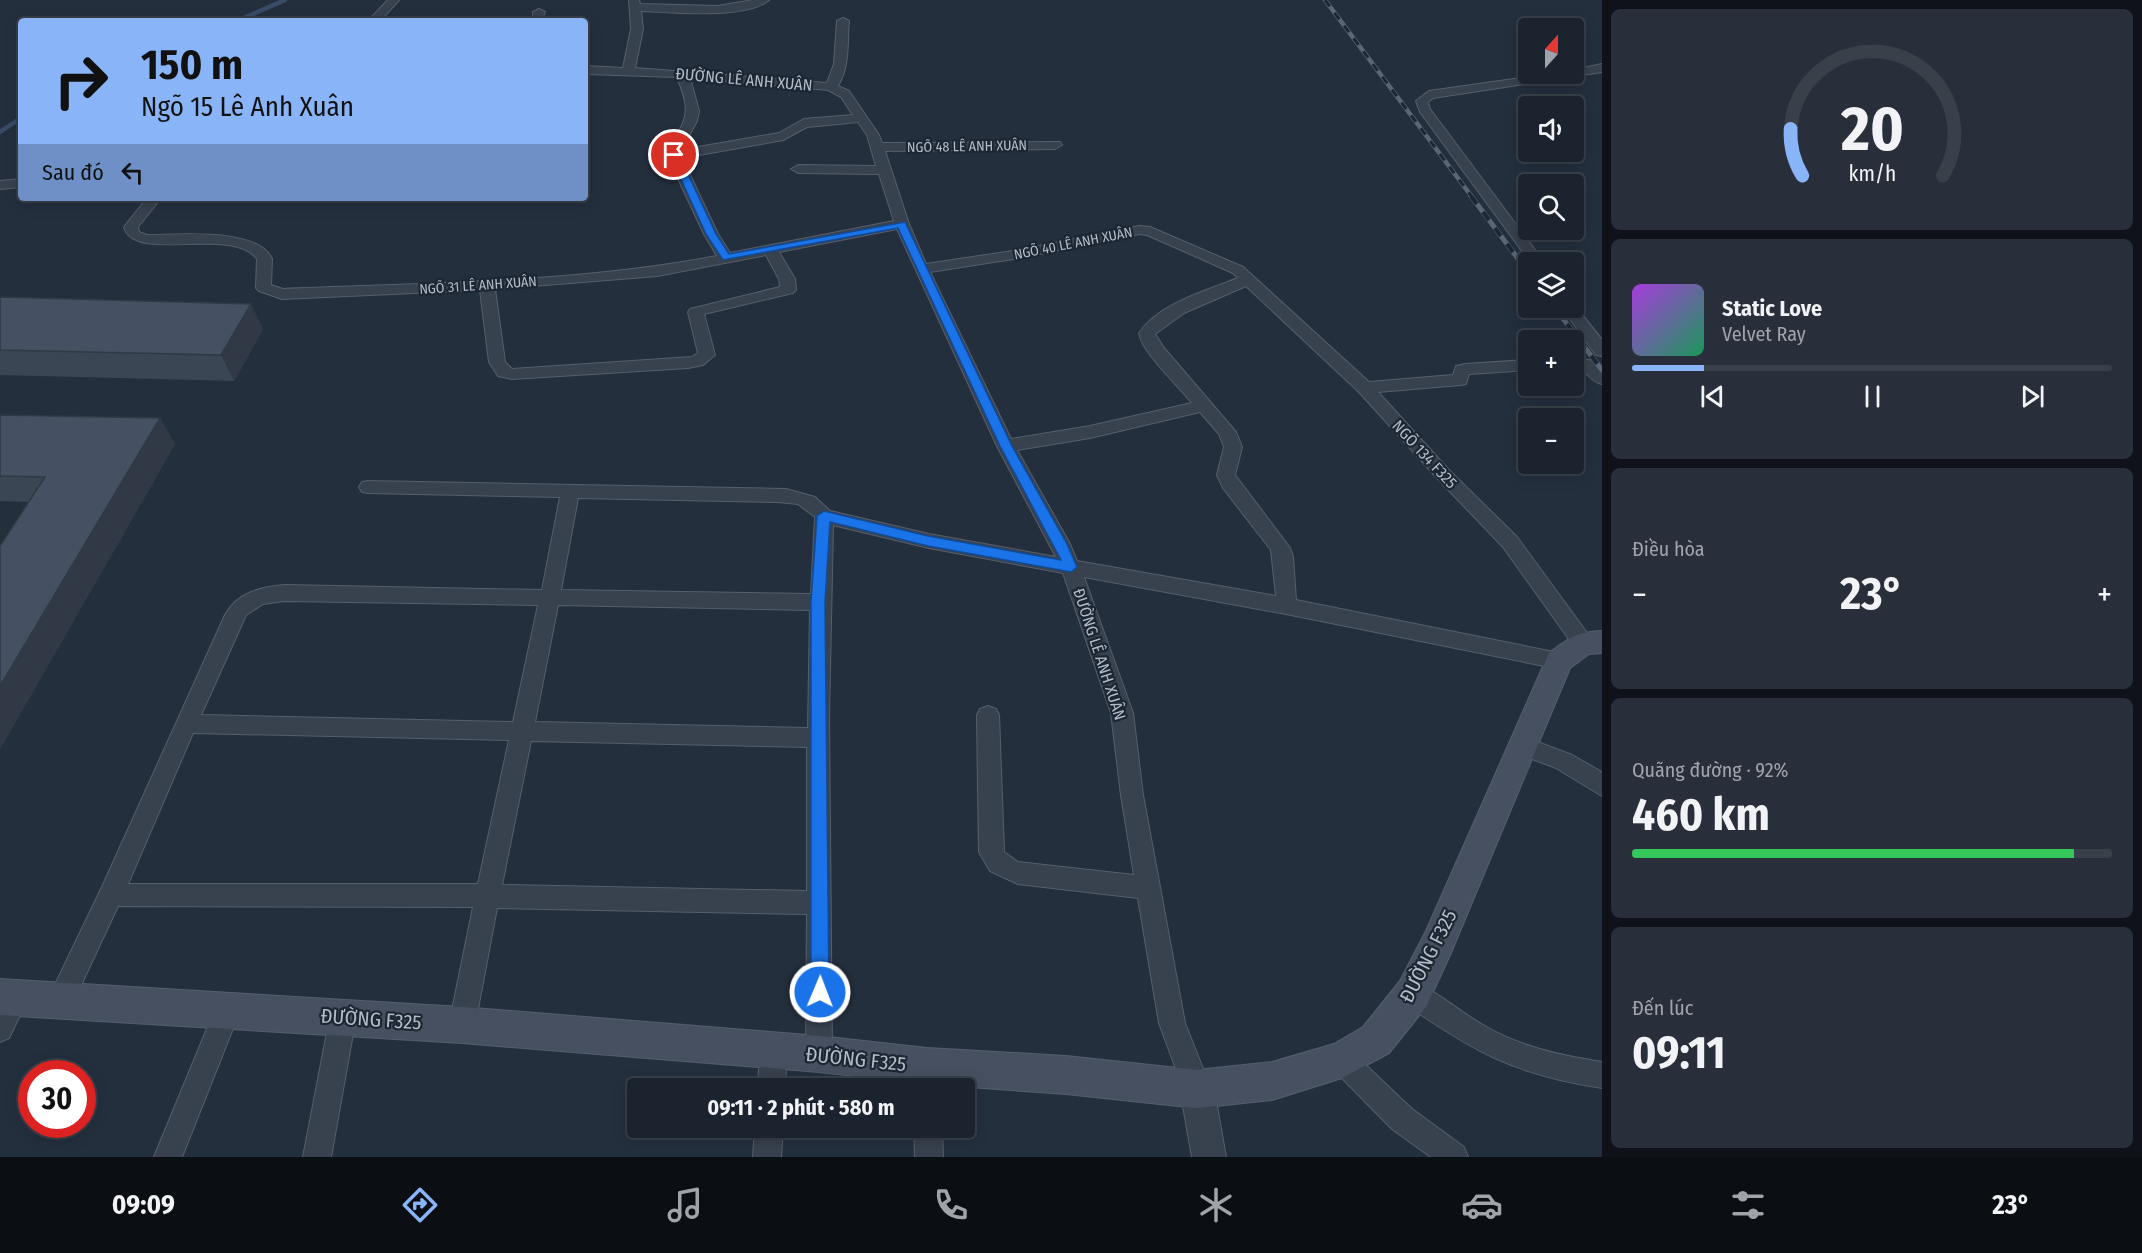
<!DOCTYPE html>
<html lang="vi">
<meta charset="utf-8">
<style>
:root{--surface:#1b232e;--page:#282f3a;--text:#f1f3f6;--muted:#a0a4aa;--line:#39404a;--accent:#8ab4f8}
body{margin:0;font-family:"Fira Sans Condensed",sans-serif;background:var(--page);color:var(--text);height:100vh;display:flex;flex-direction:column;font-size:22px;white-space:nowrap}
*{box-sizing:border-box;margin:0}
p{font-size:20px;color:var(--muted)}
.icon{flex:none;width:33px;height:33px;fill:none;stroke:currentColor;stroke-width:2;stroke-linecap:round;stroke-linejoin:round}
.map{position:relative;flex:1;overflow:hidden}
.side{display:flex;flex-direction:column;gap:9px;padding:9px;background:#0f1319;width:540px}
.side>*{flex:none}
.guide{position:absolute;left:18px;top:18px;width:570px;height:183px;border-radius:6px;box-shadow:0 3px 15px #0003,0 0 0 2px var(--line);background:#8ab4f8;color:#111;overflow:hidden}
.needle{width:39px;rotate:21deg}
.buttons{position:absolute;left:1518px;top:18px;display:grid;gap:12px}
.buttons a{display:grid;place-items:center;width:66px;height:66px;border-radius:6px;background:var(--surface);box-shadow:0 3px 15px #0003,0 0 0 2px var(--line);font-size:30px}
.speed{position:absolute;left:18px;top:1060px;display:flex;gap:12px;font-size:30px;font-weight:700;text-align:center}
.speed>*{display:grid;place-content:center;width:78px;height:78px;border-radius:50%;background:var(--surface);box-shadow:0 3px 15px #0003,0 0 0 2px var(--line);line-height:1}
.speed .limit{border:9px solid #d22;background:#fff;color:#111}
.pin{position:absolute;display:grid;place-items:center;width:51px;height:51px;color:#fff;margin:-26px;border:3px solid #fff;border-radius:50%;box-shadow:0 2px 6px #0007}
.me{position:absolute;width:66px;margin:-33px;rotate:1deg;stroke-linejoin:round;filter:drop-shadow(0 0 4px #0008)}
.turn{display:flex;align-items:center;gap:21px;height:126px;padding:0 24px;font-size:27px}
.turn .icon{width:78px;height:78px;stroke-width:2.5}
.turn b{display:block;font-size:42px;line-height:51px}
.then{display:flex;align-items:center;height:57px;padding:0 24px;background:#0003;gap:12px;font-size:22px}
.big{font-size:45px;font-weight:700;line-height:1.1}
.side .widget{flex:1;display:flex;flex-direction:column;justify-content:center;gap:9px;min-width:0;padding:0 21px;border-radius:9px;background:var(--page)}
.side .dial{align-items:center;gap:0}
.dial svg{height:156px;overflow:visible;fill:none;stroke:var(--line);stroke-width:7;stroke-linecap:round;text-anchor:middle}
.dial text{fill:var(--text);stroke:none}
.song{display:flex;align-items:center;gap:18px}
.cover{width:72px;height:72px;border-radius:9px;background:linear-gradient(135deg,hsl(280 70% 55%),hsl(150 70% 35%))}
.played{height:6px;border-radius:3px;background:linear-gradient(90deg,var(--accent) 15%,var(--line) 15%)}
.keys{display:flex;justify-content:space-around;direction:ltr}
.heat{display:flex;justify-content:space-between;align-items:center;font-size:33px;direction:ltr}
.charge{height:9px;border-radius:4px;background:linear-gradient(90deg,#34c759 92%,var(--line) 0)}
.trip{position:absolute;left:627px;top:1078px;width:348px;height:60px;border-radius:6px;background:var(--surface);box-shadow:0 3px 15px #0003,0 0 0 2px var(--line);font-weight:700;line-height:60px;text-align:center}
.tabs{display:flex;height:96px;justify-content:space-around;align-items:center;background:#0b0e12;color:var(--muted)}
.tabs .icon{width:42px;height:42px}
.tabs .active{color:var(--accent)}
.tabs b{font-size:27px;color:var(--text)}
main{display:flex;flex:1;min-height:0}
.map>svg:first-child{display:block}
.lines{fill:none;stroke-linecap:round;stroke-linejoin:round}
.stream{stroke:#394c67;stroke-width:4.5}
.minor-casing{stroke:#565f6c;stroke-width:2}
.tertiary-casing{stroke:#565f6c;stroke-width:2}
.secondary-casing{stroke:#565f6c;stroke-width:2}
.minor{fill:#38414e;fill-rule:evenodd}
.tertiary{fill:#38414e;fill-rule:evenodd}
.secondary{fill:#465061;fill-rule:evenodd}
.rail-far1-casing{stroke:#5a6575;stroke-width:4.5}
.rail-casing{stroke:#5a6575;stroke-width:5}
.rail-far1{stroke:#1d2633;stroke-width:3;stroke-dasharray:8;stroke-linecap:butt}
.rail{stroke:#1d2633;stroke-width:4;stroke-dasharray:10;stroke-linecap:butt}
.wall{fill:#3b4654}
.shaded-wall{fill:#303945}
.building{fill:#455162;stroke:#303945;stroke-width:1.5}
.route{fill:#1a73e8;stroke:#114b97;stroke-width:1.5}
.labels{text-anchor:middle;stroke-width:4.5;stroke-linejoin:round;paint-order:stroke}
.far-street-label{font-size:14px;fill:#b4bcc9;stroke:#1d2633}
.street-label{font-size:16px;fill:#b4bcc9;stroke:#1d2633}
.near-street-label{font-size:20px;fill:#b4bcc9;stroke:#1d2633}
</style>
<main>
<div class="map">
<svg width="1602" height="1157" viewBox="0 0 1602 1157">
<rect width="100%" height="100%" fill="#242f3e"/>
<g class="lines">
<g class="stream">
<path d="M237,21L285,0"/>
<path d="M0,132L21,118"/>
</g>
<defs>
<g id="minor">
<path d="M388,0H399L380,21H368Z"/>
<path d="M629,0H639L640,4L718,6L753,0H769C746,20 671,12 641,11L643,29L635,68L827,83L834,64L837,21L843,18L849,21C847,43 850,66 838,86L849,91L879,135L882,143L1060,142L1062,145L1055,149L885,151L909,224L926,264L1019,250L1139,226L1150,227L1243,267L1369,382L1453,375L1456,366L1465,364L1528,360V370L1469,374L1466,384L1460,385L1378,392L1449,470L1517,537L1590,637L1593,643L1590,649L1583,651L1576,649L1503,547L1437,478L1359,392L1246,286L1184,313L1155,334L1164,348L1236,432L1242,447L1235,475L1290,548L1293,557L1296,600L1559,653L1566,655L1569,661L1566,667L1559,669L1286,614L1084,577L1133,713L1143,795L1185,1023L1211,1089L1207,1099L1197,1103L1187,1099L1159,1023L1138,898L1018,884L990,871L979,852L977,715L980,709L988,706L996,709L999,715L1004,852L1018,862L1134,875L1121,795L1111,713L1063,573L929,548L833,525L829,718L832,1054L828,1063L819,1067L810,1063L806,1054L807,914L497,908L475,1025L471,1034L462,1038L453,1034L449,1025L473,907L118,906L69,1011L60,1015L51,1011L47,1002L51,993L102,887L225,615C237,593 260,587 284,585L542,590L560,497L368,493L362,492L359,487L362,482L368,481L786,489L815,497L830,511L929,534L1056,557L997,446L897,229L779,252L795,279L796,290L793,293L704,314L715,355L703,365L688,368L512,379L498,376L489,362L480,290L282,299L259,291L256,288L257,259C233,225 134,264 124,227L147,198H161L138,227L139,232L147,235C177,235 258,227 272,259L271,285L283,289C427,283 575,283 717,256L704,234L667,155C669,145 675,138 680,129C691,111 684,95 677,77L585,74V66L623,68L631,29ZM690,78L828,90L841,97L853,115L804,119L779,133L681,150L697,121L699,111ZM858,122L867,135L876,166L798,165L791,169L798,173L879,174L894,221L730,253L718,234L682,158L783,140L807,127ZM1139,234L1147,235L1233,273L1238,278C1206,291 1160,303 1139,333C1142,353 1179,386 1192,403L1090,426L1011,439L930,272L1019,258ZM766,255L779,279L780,287L690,309L688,312L698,353L692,357L512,369L505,362L495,289L657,276ZM1200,412L1219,434L1224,447L1217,475L1223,488L1271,550L1276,596L1077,561L1070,544L1017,450L1090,438ZM578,498L778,502L798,504L815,517L811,594L561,590ZM284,601L538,605L513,722L201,715L246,615L263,604ZM558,605L810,610L808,728L535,722ZM193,733L509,740L478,884H128ZM531,741L807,747V891L502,885Z"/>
<path d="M539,9L545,12L543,17L554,21H533V12Z"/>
<path d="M1602,64V72L1433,98L1428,102L1430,109L1544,262H1530L1420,112L1416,101L1429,91L1550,74H1574V70Z"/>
<path d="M21,179V187L0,189V181Z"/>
<path d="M1574,304L1602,340V356L1596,355L1562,308H1574Z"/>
<path d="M1574,358L1595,361L1602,369V384C1588,381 1591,371 1574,368Z"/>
<path d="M1522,736L1572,755L1600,771L1602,773V796L1556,768L1514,752L1511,745L1514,738Z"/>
<path d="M1413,981C1438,992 1460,1012 1483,1025C1520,1047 1560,1055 1602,1062V1088C1516,1075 1474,1052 1404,1003L1400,994L1404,985Z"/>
<path d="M15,986L24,990L28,999L9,1038L0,1042V1002L6,990Z"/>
<path d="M227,998L236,1002L240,1011L182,1157H154L218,1002Z"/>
<path d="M343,1004L352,1008L356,1017L331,1157H303L330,1017L334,1008Z"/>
<path d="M774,1038L783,1042L787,1051L785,1089H757L761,1051L765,1042Z"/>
<path d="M1342,1047L1351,1051L1412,1109L1464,1147L1468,1157H1431L1392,1129L1333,1069L1329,1060L1333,1051Z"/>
<path d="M755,1128H783L781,1157H753Z"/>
<path d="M914,1128H942L943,1157H915Z"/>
</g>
<path id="tertiary" d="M1197,1072L1209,1077L1214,1089L1226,1157H1192L1180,1089L1185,1077Z"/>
<path id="secondary" d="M1602,631V653L1589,654L1570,668L1450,955L1426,1007L1389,1053L1342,1078L1272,1100L1197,1108L1066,1094L927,1084L819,1072L462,1043L0,1015V979L462,1007L819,1036L927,1048L1066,1056L1197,1070L1272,1062L1334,1044L1363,1027L1400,981L1426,931L1549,653C1569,638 1576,632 1602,631Z"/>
</defs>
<use href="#minor" class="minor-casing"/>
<use href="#tertiary" class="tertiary-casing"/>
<use href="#secondary" class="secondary-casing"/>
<use href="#minor" class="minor"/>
<use href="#tertiary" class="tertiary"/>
<use href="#secondary" class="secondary"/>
<defs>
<path id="rail-far1" d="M1325,0L1472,197"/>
<g id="rail">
<path d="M1471,196L1528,272"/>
<path d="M1555,308L1602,370"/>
</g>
</defs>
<use href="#rail-far1" class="rail-far1-casing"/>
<use href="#rail" class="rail-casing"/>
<use href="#rail-far1" class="rail-far1"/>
<use href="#rail" class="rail"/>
</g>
<g class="wall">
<path d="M0,297L263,329L234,381L0,375Z"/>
<path d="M0,415L160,418L175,444L0,749V546L29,502L0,501Z"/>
</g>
<g class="shaded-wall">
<path d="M251,304L263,329L234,381L221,355Z"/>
<path d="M160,418L175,444L0,749V686Z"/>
</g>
<g class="building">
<path d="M0,297L251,304L221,355L0,350Z"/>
<path d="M0,415L160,418L0,686V546L45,477L0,476Z"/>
</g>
<path class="route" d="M671,153L679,155L716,234L729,254L905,222L1012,446L1067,544L1077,567L1071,572L928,546L830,522L825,602L829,992L827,998L820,1001L814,998L811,992V602L817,516L824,511L928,536L1061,560L1000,446L898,228L723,260L706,234L670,155Z"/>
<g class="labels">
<g class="far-street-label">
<text transform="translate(967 146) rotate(-1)" y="5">NGÕ 48 LÊ ANH XUÂN</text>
<text transform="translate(1073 243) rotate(-11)" y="5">NGÕ 40 LÊ ANH XUÂN</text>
<text transform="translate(478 285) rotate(-4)" y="5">NGÕ 31 LÊ ANH XUÂN</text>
</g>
<g class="street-label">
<text transform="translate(744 79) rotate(5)" y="6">ĐƯỜNG LÊ ANH XUÂN</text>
<text transform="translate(1425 454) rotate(47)" y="6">NGÕ 134 F325</text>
<text transform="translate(1100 654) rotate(72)" y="6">ĐƯỜNG LÊ ANH XUÂN</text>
</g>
<g class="near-street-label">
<text transform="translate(1428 956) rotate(-63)" y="7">ĐƯỜNG F325</text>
<text transform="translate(371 1019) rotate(4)" y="7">ĐƯỜNG F325</text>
<text transform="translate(856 1059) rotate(6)" y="7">ĐƯỜNG F325</text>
</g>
</g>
</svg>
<div class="buttons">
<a><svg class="needle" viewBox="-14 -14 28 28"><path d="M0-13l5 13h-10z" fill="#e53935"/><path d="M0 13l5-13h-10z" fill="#a0a4aa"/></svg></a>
<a><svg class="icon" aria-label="sound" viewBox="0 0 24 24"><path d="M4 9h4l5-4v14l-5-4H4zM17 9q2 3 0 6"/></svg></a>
<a><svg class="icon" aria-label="search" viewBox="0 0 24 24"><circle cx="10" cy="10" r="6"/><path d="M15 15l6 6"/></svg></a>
<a><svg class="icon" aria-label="layers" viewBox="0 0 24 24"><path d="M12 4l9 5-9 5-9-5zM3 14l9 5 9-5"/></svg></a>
<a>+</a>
<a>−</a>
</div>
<div class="speed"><div class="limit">30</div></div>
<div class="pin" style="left:674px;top:155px;background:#d93025"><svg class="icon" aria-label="arrive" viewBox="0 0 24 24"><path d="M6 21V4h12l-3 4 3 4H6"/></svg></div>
<svg class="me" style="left:820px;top:992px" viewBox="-20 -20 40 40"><circle r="17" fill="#1a73e8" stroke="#fff" stroke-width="3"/><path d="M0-11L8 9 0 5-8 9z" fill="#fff"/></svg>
<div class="trip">09:11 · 2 phút · 580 m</div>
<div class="guide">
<div class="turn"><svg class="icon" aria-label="right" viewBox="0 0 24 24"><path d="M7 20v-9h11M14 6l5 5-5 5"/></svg><div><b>150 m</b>Ngõ 15 Lê Anh Xuân</div></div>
<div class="then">Sau đó<svg class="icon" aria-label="left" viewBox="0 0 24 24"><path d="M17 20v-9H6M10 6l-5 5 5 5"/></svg></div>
</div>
</div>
<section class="side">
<div class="widget dial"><svg viewBox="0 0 100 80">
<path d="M14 69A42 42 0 1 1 86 69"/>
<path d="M14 69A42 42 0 0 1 8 45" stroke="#8ab4f8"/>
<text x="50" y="56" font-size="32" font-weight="700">20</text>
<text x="50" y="72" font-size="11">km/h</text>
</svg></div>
<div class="widget">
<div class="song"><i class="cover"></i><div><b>Static Love</b><p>Velvet Ray</p></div></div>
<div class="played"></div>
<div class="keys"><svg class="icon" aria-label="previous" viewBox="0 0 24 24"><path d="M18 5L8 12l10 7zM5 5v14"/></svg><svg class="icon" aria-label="pause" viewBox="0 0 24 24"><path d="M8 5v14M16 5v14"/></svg><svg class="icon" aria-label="next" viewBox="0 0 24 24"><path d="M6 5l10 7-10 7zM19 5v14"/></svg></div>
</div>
<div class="widget"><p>Điều hòa</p>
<div class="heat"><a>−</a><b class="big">23°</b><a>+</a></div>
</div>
<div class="widget"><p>Quãng đường · 92%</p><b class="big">460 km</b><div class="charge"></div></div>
<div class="widget"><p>Đến lúc</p><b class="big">09:11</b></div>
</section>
</main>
<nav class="tabs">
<b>09:09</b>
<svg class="icon active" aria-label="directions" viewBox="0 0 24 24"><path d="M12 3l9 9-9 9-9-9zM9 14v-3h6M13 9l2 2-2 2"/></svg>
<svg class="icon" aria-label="music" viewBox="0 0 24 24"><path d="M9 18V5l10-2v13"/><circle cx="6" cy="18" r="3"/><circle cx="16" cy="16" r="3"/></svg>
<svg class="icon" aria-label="phone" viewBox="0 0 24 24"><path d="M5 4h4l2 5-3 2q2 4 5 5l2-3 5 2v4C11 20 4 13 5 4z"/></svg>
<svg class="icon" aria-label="climate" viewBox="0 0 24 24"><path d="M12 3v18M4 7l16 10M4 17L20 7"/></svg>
<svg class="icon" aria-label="car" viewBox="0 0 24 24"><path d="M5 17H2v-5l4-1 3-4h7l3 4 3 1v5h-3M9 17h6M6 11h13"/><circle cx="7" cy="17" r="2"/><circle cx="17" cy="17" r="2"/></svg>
<svg class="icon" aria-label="filters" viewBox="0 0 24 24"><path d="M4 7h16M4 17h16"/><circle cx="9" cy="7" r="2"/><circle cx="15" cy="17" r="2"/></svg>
<b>23°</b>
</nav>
